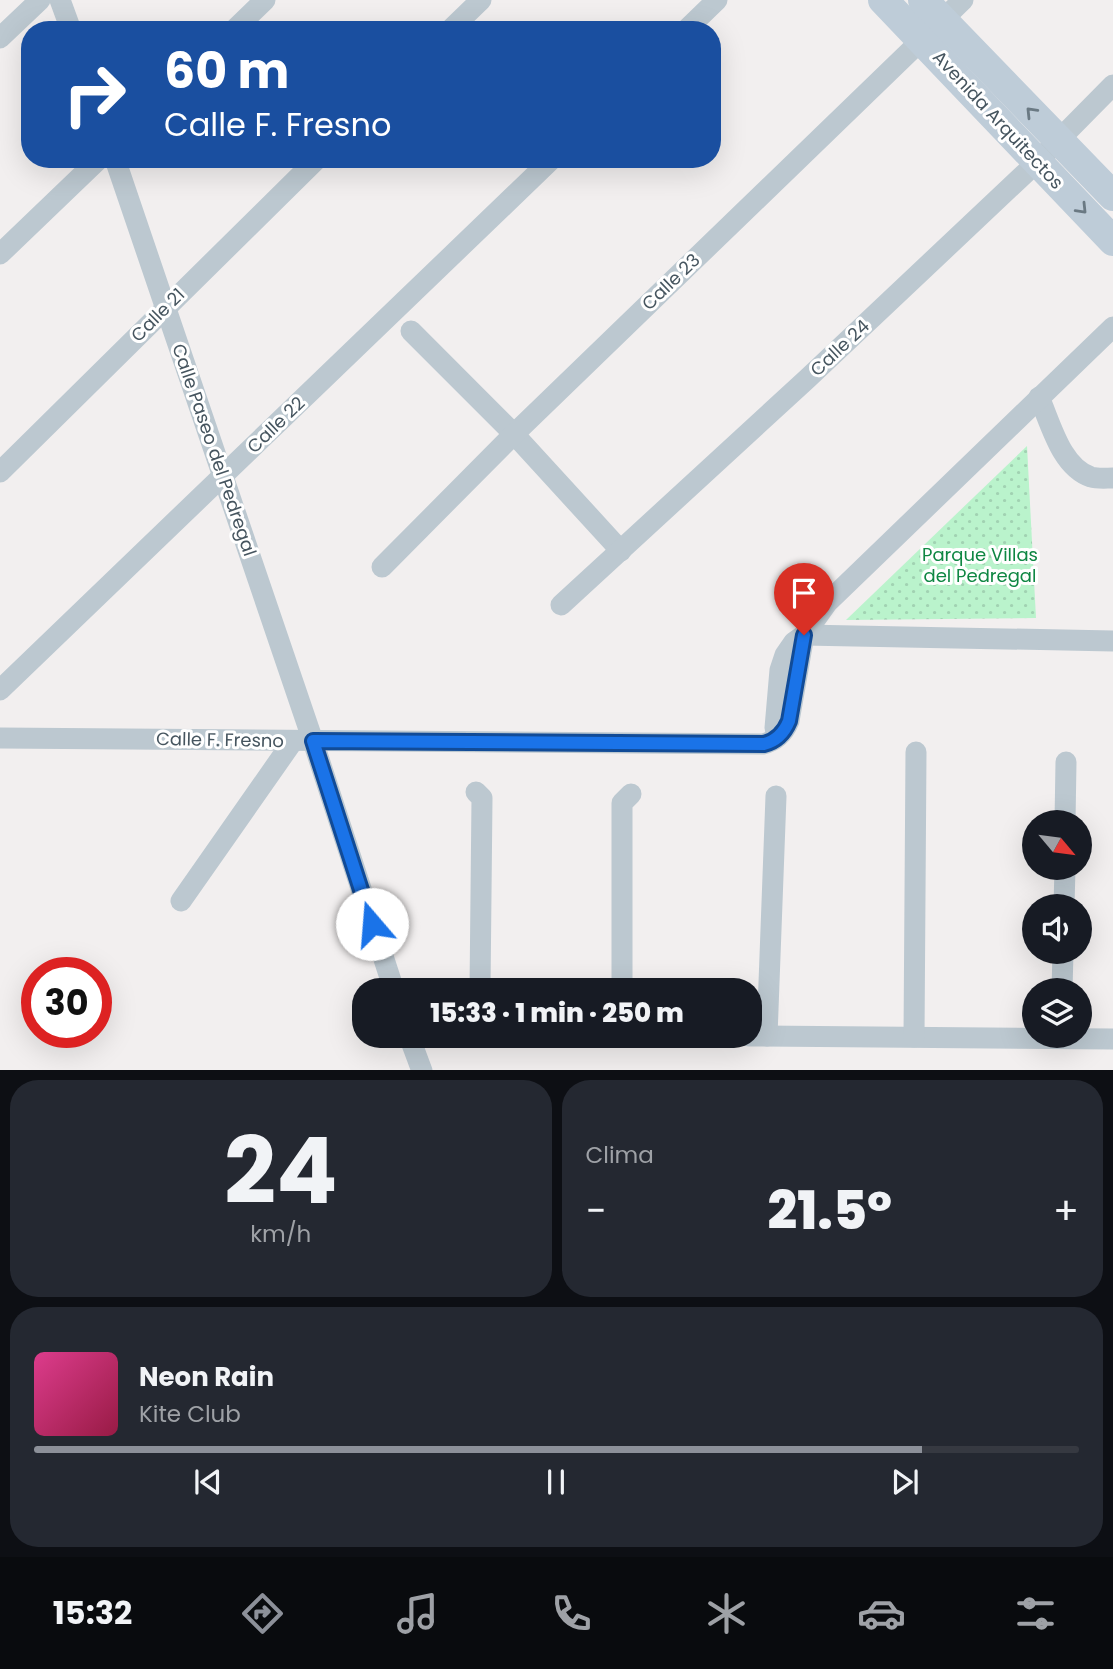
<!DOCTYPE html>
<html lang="es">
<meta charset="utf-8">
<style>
:root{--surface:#171b24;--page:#242831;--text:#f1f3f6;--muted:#9ea1a6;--line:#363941;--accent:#8c9099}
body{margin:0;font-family:Poppins,sans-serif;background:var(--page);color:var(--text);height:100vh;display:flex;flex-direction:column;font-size:26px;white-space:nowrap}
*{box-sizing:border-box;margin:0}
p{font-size:23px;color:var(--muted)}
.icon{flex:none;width:38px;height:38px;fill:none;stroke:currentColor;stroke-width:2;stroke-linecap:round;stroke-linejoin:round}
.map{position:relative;height:1070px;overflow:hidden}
.details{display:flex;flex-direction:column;gap:10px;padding:10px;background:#0d0f14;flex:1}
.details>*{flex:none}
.guide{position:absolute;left:21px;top:21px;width:700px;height:147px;border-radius:28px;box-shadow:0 7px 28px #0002;background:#1a4fa0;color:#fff;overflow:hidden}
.needle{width:46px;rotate:119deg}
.controls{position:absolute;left:1022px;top:810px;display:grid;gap:14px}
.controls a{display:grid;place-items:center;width:70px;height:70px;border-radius:50%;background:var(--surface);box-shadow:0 7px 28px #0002;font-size:35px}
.speed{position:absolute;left:21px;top:957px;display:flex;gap:14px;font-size:35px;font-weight:700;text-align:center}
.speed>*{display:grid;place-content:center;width:91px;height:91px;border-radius:50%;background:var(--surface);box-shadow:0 7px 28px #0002;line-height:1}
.speed .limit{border:10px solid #d22;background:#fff;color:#111}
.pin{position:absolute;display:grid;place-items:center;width:60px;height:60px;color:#fff;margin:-72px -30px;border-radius:50% 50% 50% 0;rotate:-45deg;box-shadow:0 0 7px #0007}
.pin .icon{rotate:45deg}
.me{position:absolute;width:77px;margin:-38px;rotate:342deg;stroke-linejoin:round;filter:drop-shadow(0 0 5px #0008)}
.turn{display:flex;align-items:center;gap:24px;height:147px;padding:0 28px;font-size:32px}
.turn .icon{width:91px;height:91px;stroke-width:2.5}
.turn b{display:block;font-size:49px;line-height:60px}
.big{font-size:52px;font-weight:800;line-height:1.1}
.details .tile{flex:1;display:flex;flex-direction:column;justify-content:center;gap:10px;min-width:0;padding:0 24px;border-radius:28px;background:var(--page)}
.details .dial{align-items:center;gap:0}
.dial b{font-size:91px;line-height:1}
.song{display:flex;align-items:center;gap:21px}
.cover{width:84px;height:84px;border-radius:10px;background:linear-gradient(135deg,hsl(330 70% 55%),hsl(340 70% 35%))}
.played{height:7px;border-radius:4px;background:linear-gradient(90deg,var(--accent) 85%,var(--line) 85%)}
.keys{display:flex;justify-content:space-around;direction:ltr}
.heat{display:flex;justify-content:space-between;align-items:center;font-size:38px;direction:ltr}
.details .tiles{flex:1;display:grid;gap:10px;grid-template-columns:1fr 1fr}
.tile:last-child{grid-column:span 2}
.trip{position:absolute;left:352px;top:978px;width:410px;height:70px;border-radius:28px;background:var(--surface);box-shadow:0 7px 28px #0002;font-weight:800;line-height:70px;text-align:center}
.menu{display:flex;height:112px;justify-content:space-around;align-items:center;background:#090b0e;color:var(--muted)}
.menu .icon{width:49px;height:49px}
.menu .current{color:var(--accent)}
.menu b{font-size:32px;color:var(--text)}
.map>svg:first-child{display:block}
.green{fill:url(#green-dots)}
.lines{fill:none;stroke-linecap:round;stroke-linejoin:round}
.street{stroke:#bcc8d0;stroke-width:21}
.secondary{stroke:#beccd8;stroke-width:30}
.oneway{stroke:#6a7983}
.route-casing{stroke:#114b97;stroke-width:18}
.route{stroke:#1a73e8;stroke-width:12}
.labels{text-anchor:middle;stroke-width:6;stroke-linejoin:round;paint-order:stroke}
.street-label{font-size:18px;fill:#46555f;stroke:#fff}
.park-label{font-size:18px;fill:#0f8743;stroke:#fff}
</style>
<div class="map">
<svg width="1113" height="1071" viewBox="0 0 1113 1071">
<defs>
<pattern id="green-dots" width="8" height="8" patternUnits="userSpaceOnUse" patternTransform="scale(1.75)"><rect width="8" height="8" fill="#baf3cc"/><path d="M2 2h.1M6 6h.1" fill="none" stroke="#a1d2b2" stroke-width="1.8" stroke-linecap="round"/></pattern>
</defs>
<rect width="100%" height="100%" fill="#f2efef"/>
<path class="green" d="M1027,446L1036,618L846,620Z"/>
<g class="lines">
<g class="street">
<path d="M60,0L71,30"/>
<path d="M234,30L265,0"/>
<path d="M450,30L481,0"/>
<path d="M686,30L717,0"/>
<path d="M0,38L40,0"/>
<path d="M115,159L313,741L394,990"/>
<path d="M0,254L99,159"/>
<path d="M411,331L514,434L621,551"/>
<path d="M1039,397C1051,424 1061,467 1091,477C1098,479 1106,478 1113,478"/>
<path d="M0,472L317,159"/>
<path d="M382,567L514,434L963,0"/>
<path d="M561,605L807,379L1037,162L1113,85"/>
<path d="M804,635L1113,641"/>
<path d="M0,690L552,159"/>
<path d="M775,728L780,670L785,655L794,642L804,635L827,603L1113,327"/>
<path d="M0,738L763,744C776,741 784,733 789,721L804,635"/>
<path d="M476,792L482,798L480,990"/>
<path d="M1065,822L1066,762"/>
<path d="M181,901L293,741"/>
<path d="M1064,906L1065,868"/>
<path d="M622,990V803L631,794"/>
<path d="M1062,990L1063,952"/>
<path d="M409,1036L422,1071"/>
<path d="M749,1036L1113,1039"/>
<path d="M767,1036L776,796"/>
<path d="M914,1037L916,752"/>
</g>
<g class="secondary">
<path d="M883,0L1113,241"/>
<path d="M923,0L1113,196"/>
</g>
</g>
<defs><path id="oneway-chevron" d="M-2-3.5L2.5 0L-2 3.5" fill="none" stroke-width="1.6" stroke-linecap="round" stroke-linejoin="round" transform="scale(1.75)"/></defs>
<g class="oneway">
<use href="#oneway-chevron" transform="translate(1031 112) rotate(-134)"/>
<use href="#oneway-chevron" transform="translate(1082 209) rotate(46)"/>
</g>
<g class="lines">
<defs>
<path id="route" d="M372,924L313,741L764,744C776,741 784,733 789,721L804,635"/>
</defs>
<use href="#route" class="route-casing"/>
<use href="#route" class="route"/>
</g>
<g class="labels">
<g class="street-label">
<text transform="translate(998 120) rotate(47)" y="6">Avenida Arquitectos</text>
<text transform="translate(671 282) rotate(-44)" y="6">Calle 23</text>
<text transform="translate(158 315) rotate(-45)" y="6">Calle 21</text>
<text transform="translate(840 348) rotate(-43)" y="6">Calle 24</text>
<text transform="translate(276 425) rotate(-44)" y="6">Calle 22</text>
<text transform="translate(214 450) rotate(71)" y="6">Calle Paseo del Pedregal</text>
<text transform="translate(220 740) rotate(1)" y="6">Calle F. Fresno</text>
</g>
<g class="park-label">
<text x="980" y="561">Parque Villas<tspan x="980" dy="21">del Pedregal</tspan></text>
</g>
</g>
</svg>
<div class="controls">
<a><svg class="needle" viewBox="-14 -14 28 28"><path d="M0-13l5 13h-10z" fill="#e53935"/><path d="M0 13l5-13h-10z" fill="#9ea1a6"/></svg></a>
<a><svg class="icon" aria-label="sound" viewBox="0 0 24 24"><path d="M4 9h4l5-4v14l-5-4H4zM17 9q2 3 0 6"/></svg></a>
<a><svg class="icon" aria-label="layers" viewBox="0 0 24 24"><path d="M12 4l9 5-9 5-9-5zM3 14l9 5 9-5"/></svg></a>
</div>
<div class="speed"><div class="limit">30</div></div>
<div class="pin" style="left:804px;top:635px;background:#d93025"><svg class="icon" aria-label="arrive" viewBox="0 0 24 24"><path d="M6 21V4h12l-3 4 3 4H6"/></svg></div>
<svg class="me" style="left:372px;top:924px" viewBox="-20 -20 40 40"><circle r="19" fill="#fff"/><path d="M0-13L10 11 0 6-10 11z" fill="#1a73e8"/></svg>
<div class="trip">15:33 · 1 min · 250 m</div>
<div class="guide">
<div class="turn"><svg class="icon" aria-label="right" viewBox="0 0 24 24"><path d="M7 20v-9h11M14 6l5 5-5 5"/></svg><div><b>60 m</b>Calle F. Fresno</div></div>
</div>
</div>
<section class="details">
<div class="tiles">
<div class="tile dial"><b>24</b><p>km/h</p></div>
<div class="tile"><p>Clima</p>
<div class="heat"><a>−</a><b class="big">21.5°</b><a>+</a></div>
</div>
<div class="tile">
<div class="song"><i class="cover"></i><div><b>Neon Rain</b><p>Kite Club</p></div></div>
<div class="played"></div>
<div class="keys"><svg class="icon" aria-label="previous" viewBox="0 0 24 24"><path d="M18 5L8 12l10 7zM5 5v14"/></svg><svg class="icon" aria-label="pause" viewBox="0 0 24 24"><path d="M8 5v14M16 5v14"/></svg><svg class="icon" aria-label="next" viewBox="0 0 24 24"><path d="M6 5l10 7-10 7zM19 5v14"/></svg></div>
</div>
</div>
</section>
<nav class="menu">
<b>15:32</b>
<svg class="icon current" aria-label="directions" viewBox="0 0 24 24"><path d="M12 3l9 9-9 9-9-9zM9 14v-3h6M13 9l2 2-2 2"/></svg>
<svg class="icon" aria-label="music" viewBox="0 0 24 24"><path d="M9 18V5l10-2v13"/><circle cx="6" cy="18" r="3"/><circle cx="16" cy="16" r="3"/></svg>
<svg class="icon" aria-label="phone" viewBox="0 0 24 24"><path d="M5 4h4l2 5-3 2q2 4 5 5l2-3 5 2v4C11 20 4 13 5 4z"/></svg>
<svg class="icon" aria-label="climate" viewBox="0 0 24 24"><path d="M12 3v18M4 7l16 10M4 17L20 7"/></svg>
<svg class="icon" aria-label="car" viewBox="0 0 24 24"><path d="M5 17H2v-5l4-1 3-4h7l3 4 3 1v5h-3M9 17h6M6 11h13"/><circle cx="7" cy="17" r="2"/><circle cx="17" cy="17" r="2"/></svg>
<svg class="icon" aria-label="filters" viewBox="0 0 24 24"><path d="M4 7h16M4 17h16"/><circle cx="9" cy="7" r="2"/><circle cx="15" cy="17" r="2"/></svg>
</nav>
